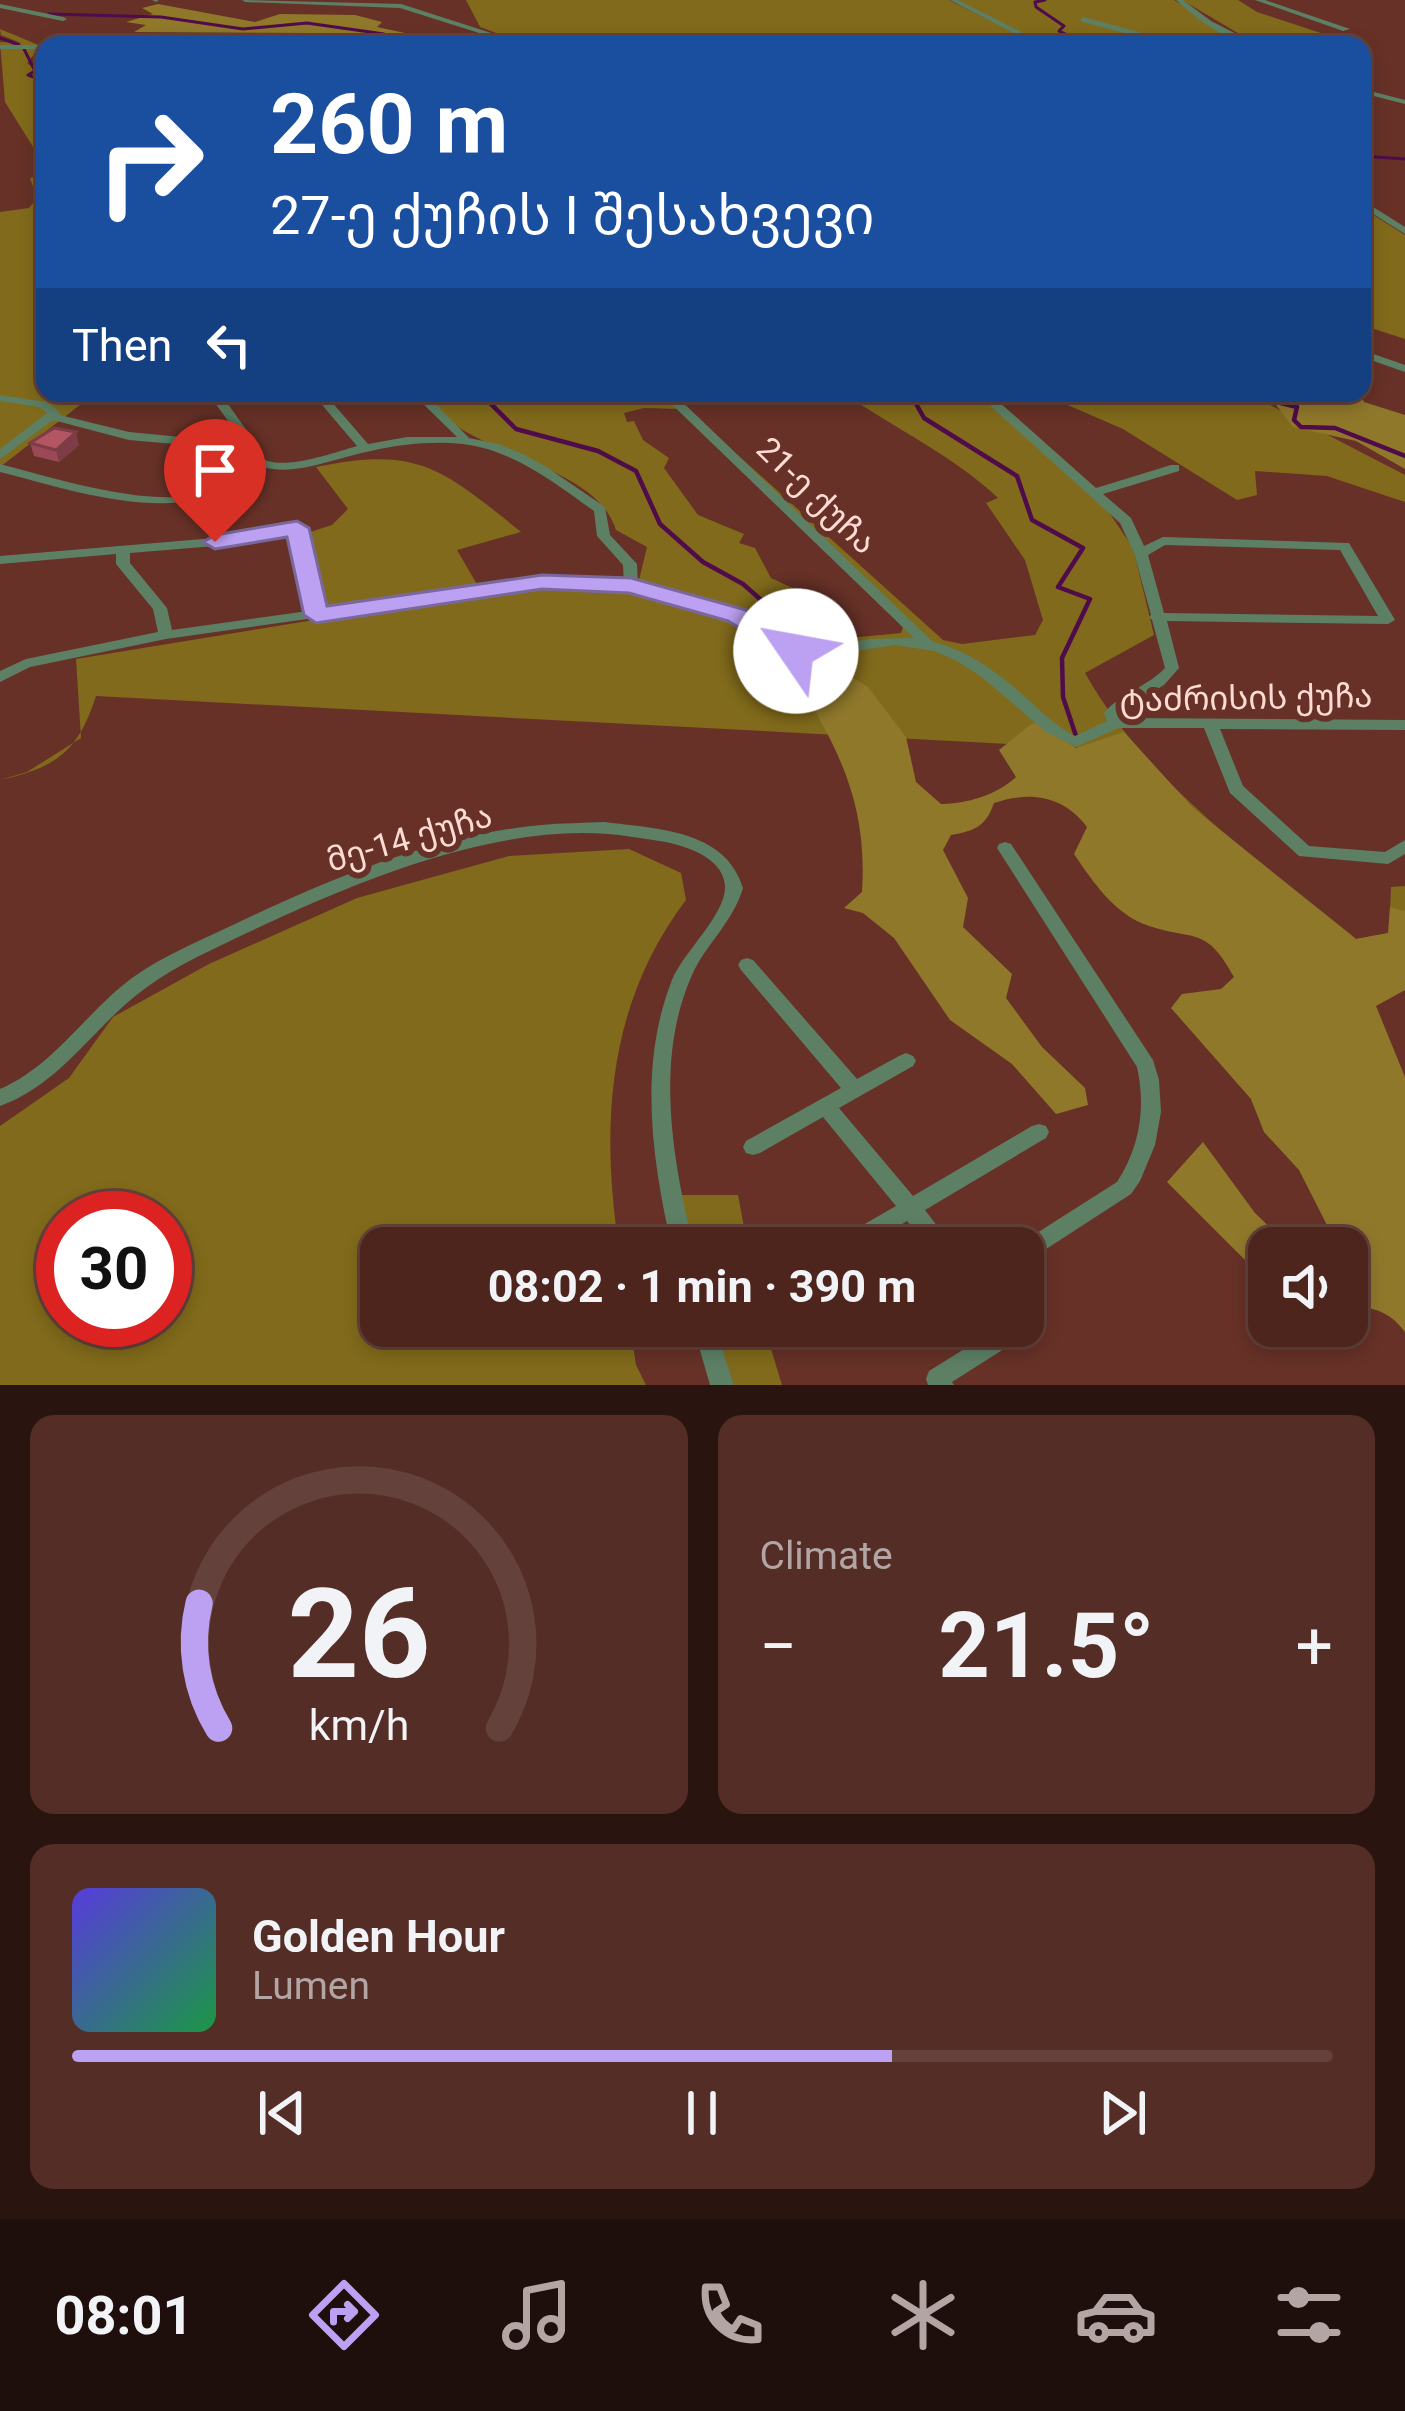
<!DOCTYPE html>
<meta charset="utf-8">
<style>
:root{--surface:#4d251d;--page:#542d26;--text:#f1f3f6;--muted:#b3a5a4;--line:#64423b;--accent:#bca0f2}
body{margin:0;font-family:Roboto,"Noto Sans Georgian",sans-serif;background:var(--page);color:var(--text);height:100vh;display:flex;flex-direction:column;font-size:45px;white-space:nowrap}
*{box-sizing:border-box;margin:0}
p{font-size:39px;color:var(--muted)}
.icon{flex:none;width:66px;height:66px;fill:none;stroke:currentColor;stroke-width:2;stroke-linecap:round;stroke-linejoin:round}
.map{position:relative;height:1385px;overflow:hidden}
.sheet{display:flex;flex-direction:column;gap:30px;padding:30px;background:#2a1410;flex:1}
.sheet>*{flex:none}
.hud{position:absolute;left:36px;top:36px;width:1335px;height:366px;border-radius:24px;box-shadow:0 6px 18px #0003,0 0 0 3px var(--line);background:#1a4fa0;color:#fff;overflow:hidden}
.tools{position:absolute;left:1248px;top:1227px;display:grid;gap:24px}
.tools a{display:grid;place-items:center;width:120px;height:120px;border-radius:24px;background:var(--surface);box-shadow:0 6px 18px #0003,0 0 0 3px var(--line);font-size:60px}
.speed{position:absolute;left:36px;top:1191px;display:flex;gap:24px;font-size:60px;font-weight:700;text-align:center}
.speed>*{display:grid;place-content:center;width:156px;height:156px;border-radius:50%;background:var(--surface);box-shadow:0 6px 18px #0003,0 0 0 3px var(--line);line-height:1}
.speed .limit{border:18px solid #d22;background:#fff;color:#111}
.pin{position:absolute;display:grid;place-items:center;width:102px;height:102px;color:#fff;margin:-123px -51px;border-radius:50% 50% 50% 0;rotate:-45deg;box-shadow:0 0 12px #0007}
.pin .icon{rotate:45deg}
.me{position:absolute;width:132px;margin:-66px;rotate:303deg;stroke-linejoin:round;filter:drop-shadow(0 0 9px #0008)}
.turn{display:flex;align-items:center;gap:42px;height:252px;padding:0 36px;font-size:54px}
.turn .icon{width:156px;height:156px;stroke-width:2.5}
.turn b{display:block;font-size:84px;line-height:102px}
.then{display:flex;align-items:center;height:114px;padding:0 36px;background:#0003;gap:24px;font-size:45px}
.big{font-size:90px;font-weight:700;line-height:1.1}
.sheet .tile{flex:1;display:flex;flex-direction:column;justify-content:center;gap:18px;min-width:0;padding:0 42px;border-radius:24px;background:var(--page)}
.sheet .dial{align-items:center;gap:0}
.dial svg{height:312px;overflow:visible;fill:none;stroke:var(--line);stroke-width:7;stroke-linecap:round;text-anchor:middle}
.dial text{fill:var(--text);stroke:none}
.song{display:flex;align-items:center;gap:36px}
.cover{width:144px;height:144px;border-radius:18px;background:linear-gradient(135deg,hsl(250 70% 55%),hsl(140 70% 35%))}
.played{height:12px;border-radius:6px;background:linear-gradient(90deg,var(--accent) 65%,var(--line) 65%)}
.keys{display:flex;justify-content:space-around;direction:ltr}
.heat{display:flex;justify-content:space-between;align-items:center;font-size:66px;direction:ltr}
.sheet .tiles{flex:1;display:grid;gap:30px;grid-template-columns:1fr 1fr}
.tile:last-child{grid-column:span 2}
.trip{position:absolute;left:360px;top:1227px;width:684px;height:120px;border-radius:24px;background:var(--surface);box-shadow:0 6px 18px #0003,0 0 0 3px var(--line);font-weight:700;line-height:120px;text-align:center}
.tab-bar{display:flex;height:192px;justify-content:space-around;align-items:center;background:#1f0f0c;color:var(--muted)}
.tab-bar .icon{width:84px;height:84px}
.tab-bar .on{color:var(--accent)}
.tab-bar b{font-size:54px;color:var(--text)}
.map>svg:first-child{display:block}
.green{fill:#816a1b;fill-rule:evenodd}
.forest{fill:#90782b}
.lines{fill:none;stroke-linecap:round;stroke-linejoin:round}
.stream-far1{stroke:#500b4b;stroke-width:3}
.stream{stroke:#500b4b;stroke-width:4.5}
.minor{fill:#5d8065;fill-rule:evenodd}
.wall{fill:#9b4956}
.shaded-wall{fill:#7e3c46}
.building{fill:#b45564;stroke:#7e3c46;stroke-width:3}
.route{fill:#bca0f2;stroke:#7a689d;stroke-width:3}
.labels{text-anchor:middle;stroke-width:12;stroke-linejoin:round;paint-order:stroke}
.street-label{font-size:33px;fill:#fedbd4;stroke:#673127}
</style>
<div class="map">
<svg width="1405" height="1385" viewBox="0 0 1405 1385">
<rect width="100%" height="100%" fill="#673127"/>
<g class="green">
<path d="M466,0H949L1039,45H529L480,27Z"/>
<path d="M957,0H1174L1248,45H1046Z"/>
<path d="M1182,0H1238L1257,12L1357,45H1258Z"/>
<path d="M0,29L41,46L27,63L45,77V166L5,102L0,42L21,43L1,35Z"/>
<path d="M45,175V393H202L204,402L85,401L0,467V212L29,208L37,198L30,178Z"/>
<path d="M1362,208L1405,235V339L1362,325Z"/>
<path d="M425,393H669L943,640L962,644L1035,635L1043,620L1025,560L986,503L998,498C954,456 895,429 844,393H976L1102,502L1133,548L1154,635L1085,673C1148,785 1257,859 1356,939L1389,933L1391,887L1405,886V935L1358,947L1085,748L96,696C78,751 58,767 0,780L27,772L81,738L76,659L320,619L304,534L332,525L348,509L316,467C419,445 444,470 521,532L457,550L478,586L542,579L638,584L647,547L616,530C594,459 457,457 425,393ZM644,408L681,409L903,627L901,633L839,639L821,619L786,597L799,591L771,578L755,548L739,543L744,534L698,515L664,468L669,458L643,440L634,421L627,422L624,413Z"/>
<path d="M1040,393H1231L1270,405L1405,475V502L1327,476L1255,471L1257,495L1237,500L1123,429Z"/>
<path d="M629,849L681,873L686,900C608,1003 600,1123 619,1248H381V1326H630L636,1365L646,1385H0V1126L69,1078L113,1017L209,964L357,898L509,856ZM63,1218H165V1320H63Z"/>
<path d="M680,1195H738L748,1248H694Z"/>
<path d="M714,1326H764L782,1385H734Z"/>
</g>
<g class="forest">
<path d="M158,4L255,22L280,14L355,15L382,22L377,27L461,45H345L310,33L134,32L146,25L126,22L153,14L142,8Z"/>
<path d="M1210,393H1360L1364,402L1405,415V469L1356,441L1293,427L1273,401Z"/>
<path d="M832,653L847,674L868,687L906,737L916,782L941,804C966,804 997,795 1016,777L999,750L1030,725L1036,723L1076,748L1124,732L1193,808L1356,939L1388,933L1390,907L1405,911V990L1376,1006L1405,1077V1332C1390,1312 1372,1305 1347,1308V1248H1269V1284L1167,1182L1203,1142L1255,1213L1286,1243L1331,1233L1299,1170L1264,1132L1251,1099L1171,1008L1182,994L1221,989L1234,977C1206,926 1196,941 1149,926C1114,914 1094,883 1074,854L1087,827C1063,795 1029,791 994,803C986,826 975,831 951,835L943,850L968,898L963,927L1012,974L1006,998L1042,1047L1085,1088L1088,1105L1056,1114L1012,1064L950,1020L894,938L863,913L844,908L862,892C868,799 836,744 789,668V658Z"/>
</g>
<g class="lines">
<g class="stream-far1">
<path d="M1045,0L1035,2L1036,7L1064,26L1059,31L1089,45"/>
<path d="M49,14L161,17L243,29L307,23L384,34L393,45"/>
<path d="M0,38L19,45"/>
<path d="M24,49L35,71L28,75L45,81"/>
<path d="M1362,156L1405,159"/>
</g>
<g class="stream">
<path d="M480,393L516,429L598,451L636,471L660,524L703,562L743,584L803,637L806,650"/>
<path d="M910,393L924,418L1017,476L1032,520L1083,548L1058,587L1090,599L1062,658L1063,697L1076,736"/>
<path d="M1240,393L1297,407L1294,420L1301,427L1335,428L1405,456"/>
</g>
<g class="minor">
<path d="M152,0H159L156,2Z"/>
<path d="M242,0L401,4L529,45H517L400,8L245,2Z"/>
<path d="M950,0H958L1047,45H1037Z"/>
<path d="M1176,0H1183L1211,21L1258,45C1228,44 1197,19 1176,0Z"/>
<path d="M1255,0H1265L1350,29L1343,31Z"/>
<path d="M0,4L63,17L67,19L63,21L0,8Z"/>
<path d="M1083,17L1179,43L1180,45H1168L1080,21Z"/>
<path d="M0,45H46L45,49H0Z"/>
<path d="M1362,89L1405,100V104L1362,93Z"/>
<path d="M1362,200L1405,227V234L1362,207Z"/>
<path d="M1362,350L1405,365V372L1362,357Z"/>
<path d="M208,393H220L250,435L242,445C250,451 259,458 268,461C292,468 333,453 357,446L312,393H324L368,444L407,437H457L412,393H425L469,438L498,444L523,454L548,468L605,507L610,535L637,564L638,585L659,587L760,620L809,649L870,639L914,638L660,393H673L933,642C967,650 997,672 1023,695C1040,710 1055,726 1075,736L1107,721L1104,713C1121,693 1147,687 1165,668L1152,620L1149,617L1151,615L1134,553L1120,523L976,393H989L1096,488L1171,465H1179V471L1103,494L1131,518L1144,546L1163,537L1349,543L1395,620L1388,624L1167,621L1179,668L1164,685L1124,709L1120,714L1121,718L1405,720V730L1220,729L1243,786L1309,846L1385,852L1405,840V854L1388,864L1299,856L1230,793L1204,728H1118L1076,747L1046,732L982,677L957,661L934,651L895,645L807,658L750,626L652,594L542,586L166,639L30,667L0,682V671L26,659L158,632L153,609L116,564V554L0,564V556L215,538L297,524L304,528L322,609L542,578L624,584L623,565L597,536L594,511C555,483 513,450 463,444C432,441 401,444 371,451C332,458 282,484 245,459L236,486C169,524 71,490 0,472V464C53,478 158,511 209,491C215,488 221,484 226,481L235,452L232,449L129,440L53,420L0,459V449L47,413L39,407L0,401V395L46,402L59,411L60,415L129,432L232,442L238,435ZM291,533L308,611L172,630L167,608L130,563V553L215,546ZM1165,545L1340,550L1378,616L1164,613L1148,555Z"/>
<path d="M605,822C656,829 725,829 743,888C733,922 706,944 692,975C654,1060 673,1162 694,1248H672C652,1160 638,1066 672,980C683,952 727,914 725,885C722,854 677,843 653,840C638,838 623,835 608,834C490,825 355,882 251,931C216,948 178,964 147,987C95,1024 62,1084 0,1106V1089C54,1066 86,1012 132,978C164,955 202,940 237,923C332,878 435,835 541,825C562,823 584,823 605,822Z"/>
<path d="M1005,842L1011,844L1153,1060L1159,1080L1161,1112L1155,1145L1140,1181L1131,1194L1023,1264V1248L1015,1247L1117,1182C1140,1147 1146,1107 1137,1067L997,848L999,844Z"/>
<path d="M747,958L753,960L857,1079L899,1056L906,1053L913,1056L916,1061L913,1066L839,1108L913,1196L1032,1126L1039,1124L1046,1126L1049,1132L1046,1138L925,1210L954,1248H930L907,1221L862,1248H832L835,1241L896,1206L823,1117L760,1153L753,1155L746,1153L743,1147L746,1141L841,1088L741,970L738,965L741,960Z"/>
<path d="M693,1326H715L734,1385H710Z"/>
<path d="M997,1326H1022L1024,1331L1021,1338L952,1382L954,1385H928L926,1379L929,1371L998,1328Z"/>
</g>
</g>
<path class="wall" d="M30,443L79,445L59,462L34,456Z"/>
<path class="shaded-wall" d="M76,432L79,445L59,462L56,450Z"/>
<path class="building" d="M54,428L76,432L56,450L30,443Z"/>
<path class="route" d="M297,521L309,528L327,606L542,575L631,578L746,610L809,651L805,657H786L728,621L629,593L542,589L316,623L304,615L287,537L215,549L203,542L215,535Z"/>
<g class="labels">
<g class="street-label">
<text transform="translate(817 495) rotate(44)" y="12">21-ე ქუჩა</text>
<text transform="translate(1246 697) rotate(-1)" y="12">ტაძრისის ქუჩა</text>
<text transform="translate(409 837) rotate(-16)" y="12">მე-14 ქუჩა</text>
</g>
</g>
</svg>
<div class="tools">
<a><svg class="icon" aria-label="sound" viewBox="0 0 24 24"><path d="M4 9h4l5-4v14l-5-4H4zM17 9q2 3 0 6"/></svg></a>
</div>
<div class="speed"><div class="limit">30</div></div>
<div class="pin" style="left:215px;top:542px;background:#d93025"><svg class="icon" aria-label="arrive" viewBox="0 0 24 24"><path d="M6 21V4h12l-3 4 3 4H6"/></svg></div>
<svg class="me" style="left:796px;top:651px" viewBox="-20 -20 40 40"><circle r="19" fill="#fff"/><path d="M0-13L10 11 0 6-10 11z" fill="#bca0f2"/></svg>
<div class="trip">08:02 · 1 min · 390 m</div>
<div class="hud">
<div class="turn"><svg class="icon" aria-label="right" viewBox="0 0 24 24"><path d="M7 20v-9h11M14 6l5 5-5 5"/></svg><div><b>260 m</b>27-ე ქუჩის I შესახვევი</div></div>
<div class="then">Then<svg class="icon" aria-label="left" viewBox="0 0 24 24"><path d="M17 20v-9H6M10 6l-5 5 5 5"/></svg></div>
</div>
</div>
<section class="sheet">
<div class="tiles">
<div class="tile dial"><svg viewBox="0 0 100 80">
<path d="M14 69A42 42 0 1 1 86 69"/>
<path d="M14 69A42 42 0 0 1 9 37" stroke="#bca0f2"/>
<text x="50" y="56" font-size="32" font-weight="700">26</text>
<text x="50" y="72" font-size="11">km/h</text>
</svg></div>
<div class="tile"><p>Climate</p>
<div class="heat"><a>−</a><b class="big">21.5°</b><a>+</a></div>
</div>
<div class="tile">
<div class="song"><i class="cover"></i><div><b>Golden Hour</b><p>Lumen</p></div></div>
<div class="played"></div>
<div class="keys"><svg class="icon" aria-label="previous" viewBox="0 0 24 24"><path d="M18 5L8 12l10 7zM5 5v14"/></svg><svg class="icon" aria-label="pause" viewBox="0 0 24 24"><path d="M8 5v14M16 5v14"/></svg><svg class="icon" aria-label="next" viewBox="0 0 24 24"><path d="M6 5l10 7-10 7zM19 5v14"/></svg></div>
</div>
</div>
</section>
<nav class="tab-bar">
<b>08:01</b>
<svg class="icon on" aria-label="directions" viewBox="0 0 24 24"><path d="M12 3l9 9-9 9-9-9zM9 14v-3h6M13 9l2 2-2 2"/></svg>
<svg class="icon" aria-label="music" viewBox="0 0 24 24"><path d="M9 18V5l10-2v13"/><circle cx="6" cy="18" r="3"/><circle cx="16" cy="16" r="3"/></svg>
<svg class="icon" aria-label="phone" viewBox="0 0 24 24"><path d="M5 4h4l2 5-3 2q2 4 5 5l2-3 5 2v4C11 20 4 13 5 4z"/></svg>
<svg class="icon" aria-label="climate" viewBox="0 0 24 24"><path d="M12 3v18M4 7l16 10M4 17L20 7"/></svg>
<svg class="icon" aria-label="car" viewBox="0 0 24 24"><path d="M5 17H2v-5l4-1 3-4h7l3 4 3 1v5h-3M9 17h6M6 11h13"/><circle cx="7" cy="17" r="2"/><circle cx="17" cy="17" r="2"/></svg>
<svg class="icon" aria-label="filters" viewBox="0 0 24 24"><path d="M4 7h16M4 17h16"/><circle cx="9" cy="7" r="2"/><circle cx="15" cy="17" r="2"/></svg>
</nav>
